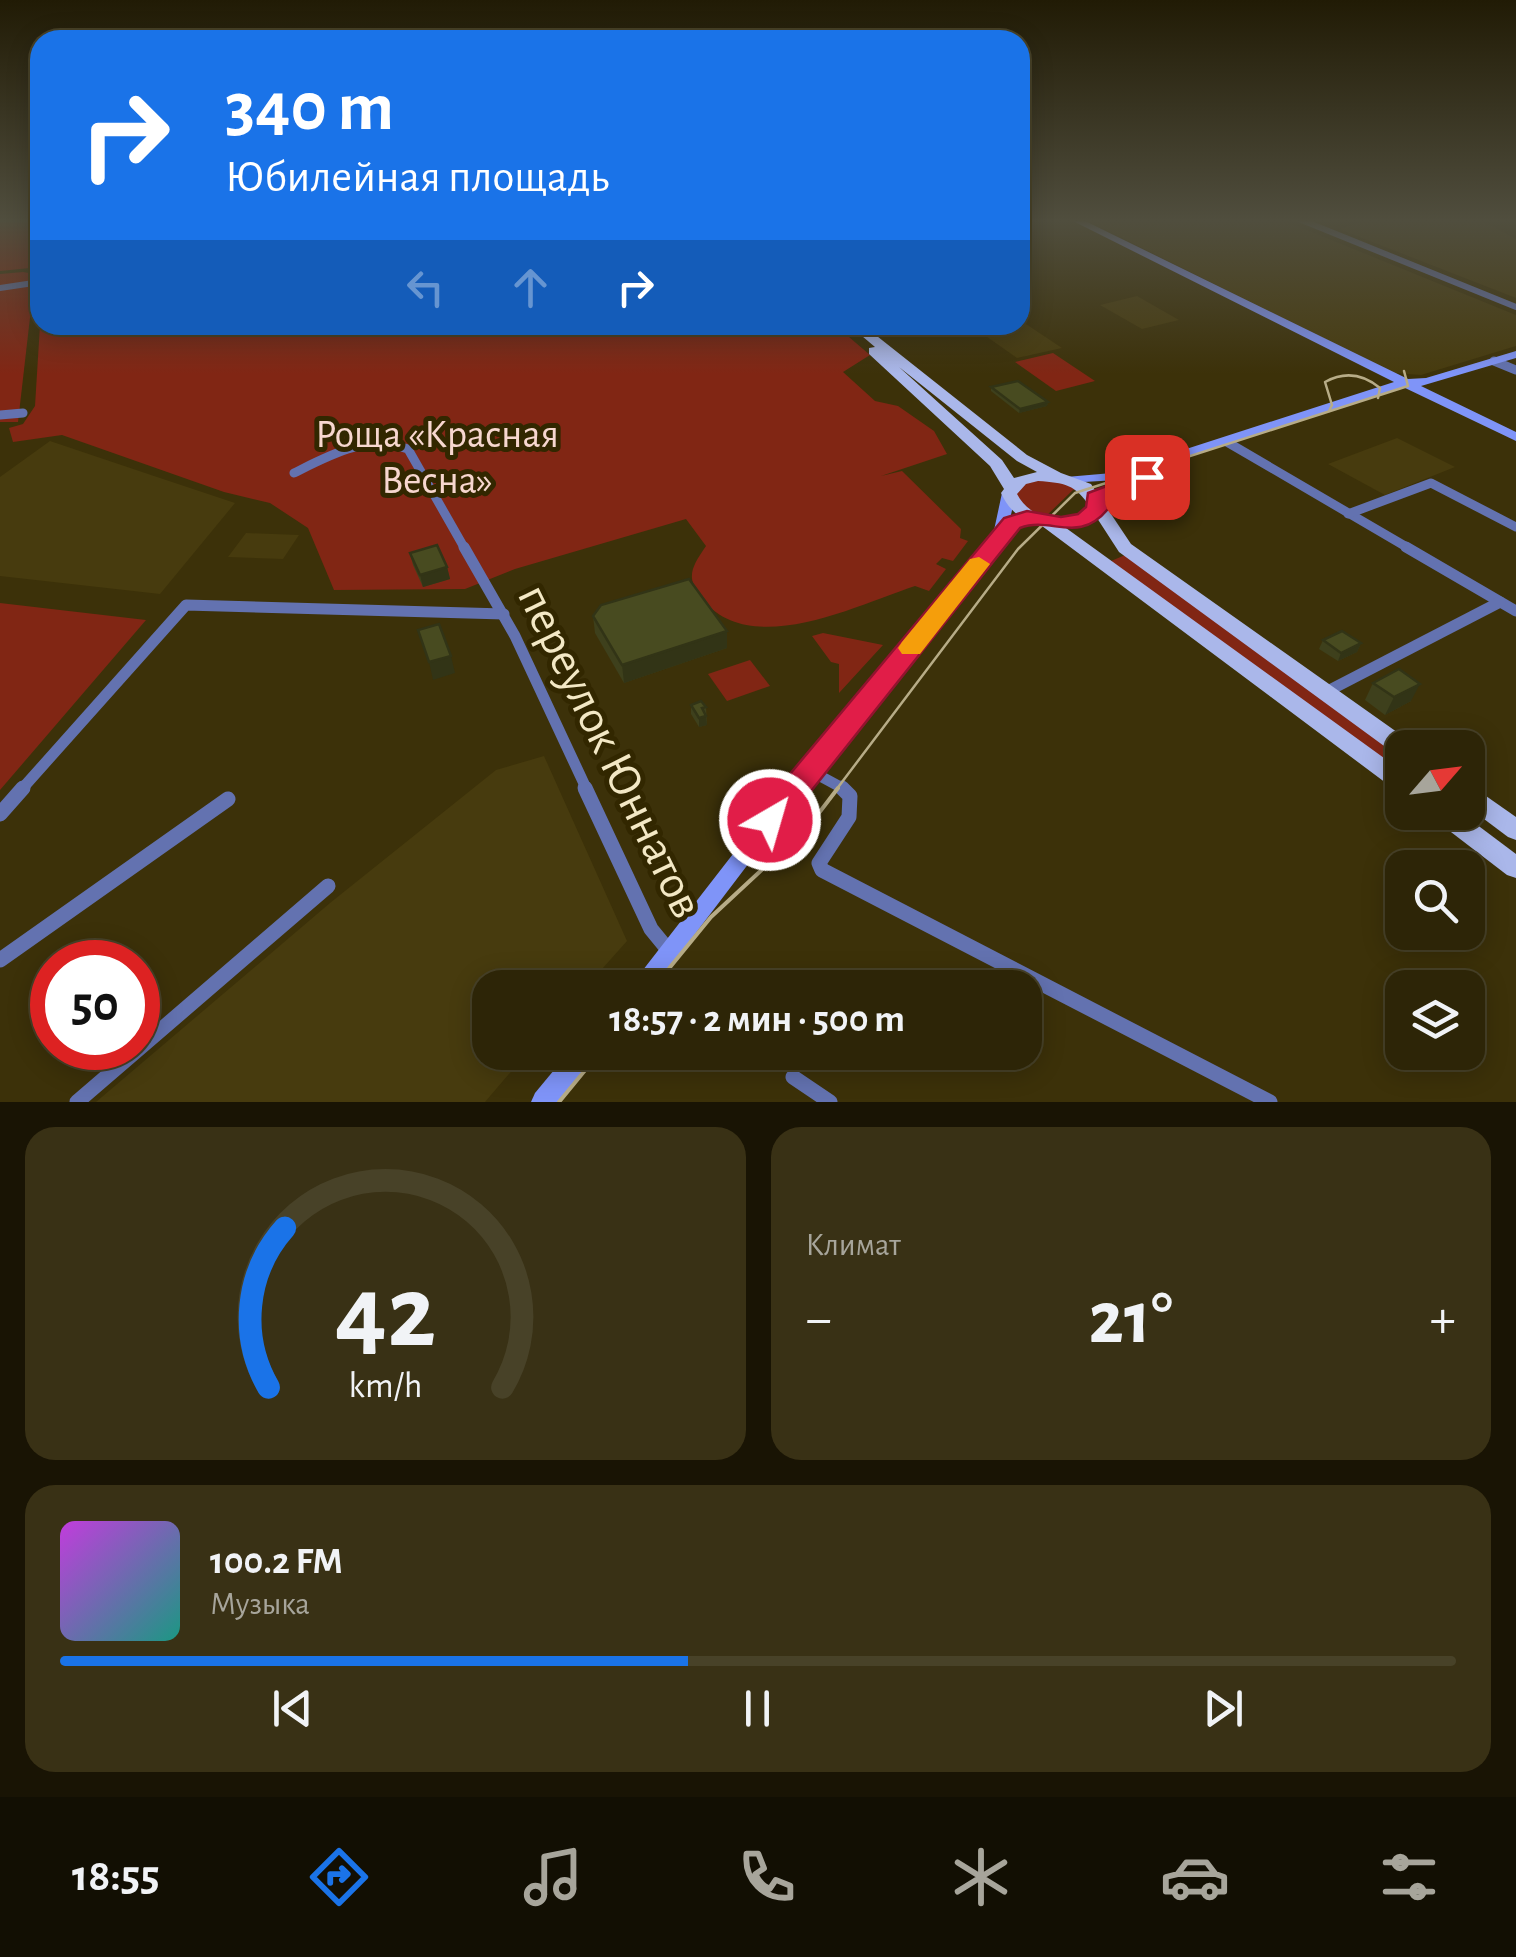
<!DOCTYPE html>
<html lang="ru">
<meta charset="utf-8">
<style>
:root{--surface:#2d2507;--page:#393115;--text:#f1f3f6;--muted:#a7a59b;--line:#484228;--accent:#1a73e8}
body{margin:0;font-family:"Alegreya Sans",sans-serif;background:var(--page);color:var(--text);height:100vh;display:flex;flex-direction:column;font-size:38px;white-space:nowrap}
*{box-sizing:border-box;margin:0}
p{font-size:32px;color:var(--muted)}
.icon{flex:none;width:55px;height:55px;fill:none;stroke:currentColor;stroke-width:2;stroke-linecap:round;stroke-linejoin:round}
.map{position:relative;height:1102px;overflow:hidden}
.side{display:flex;flex-direction:column;gap:25px;padding:25px;background:#191404;flex:1}
.side>*{flex:none}
.top-card{position:absolute;left:30px;top:30px;width:1000px;height:305px;border-radius:30px;box-shadow:0 5px 25px #0003,0 0 0 2px var(--line);background:#1a73e8;color:#fff;overflow:hidden}
.needle{width:65px;rotate:62deg}
.tools{position:absolute;left:1385px;top:730px;display:grid;gap:20px}
.tools a{display:grid;place-items:center;width:100px;height:100px;border-radius:20px;background:var(--surface);box-shadow:0 5px 25px #0003,0 0 0 2px var(--line);font-size:50px}
.speed{position:absolute;left:30px;top:940px;display:flex;gap:20px;font-size:50px;font-weight:700;text-align:center}
.speed>*{display:grid;place-content:center;width:130px;height:130px;border-radius:50%;background:var(--surface);box-shadow:0 5px 25px #0003,0 0 0 2px var(--line);line-height:1}
.speed .limit{border:15px solid #d22;background:#fff;color:#111}
.pin{position:absolute;display:grid;place-items:center;width:85px;height:85px;color:#fff;margin:-42px;border-radius:20px;box-shadow:0 5px 15px #0006}
.me{position:absolute;width:110px;margin:-55px;rotate:38deg;stroke-linejoin:round;filter:drop-shadow(0 0 8px #0008)}
.turn{display:flex;align-items:center;gap:35px;height:210px;padding:0 30px;font-size:45px}
.turn .icon{width:130px;height:130px;stroke-width:2.5}
.turn b{display:block;font-size:70px;line-height:85px}
.lanes{display:flex;align-items:center;height:95px;padding:0 30px;background:#0003;justify-content:center;gap:50px;direction:ltr}
.lanes .off{opacity:.35}
.big{font-size:75px;font-weight:700;line-height:1.1}
.side .card{flex:1;display:flex;flex-direction:column;justify-content:center;gap:15px;min-width:0;padding:0 35px;border-radius:30px;background:var(--page)}
.side .dial{align-items:center;gap:0}
.dial svg{height:260px;overflow:visible;fill:none;stroke:var(--line);stroke-width:7;stroke-linecap:round;text-anchor:middle}
.dial text{fill:var(--text);stroke:none}
.song{display:flex;align-items:center;gap:30px}
.cover{width:120px;height:120px;border-radius:15px;background:linear-gradient(135deg,hsl(290 70% 55%),hsl(170 70% 35%))}
.played{height:10px;border-radius:5px;background:linear-gradient(90deg,var(--accent) 45%,var(--line) 45%)}
.keys{display:flex;justify-content:space-around;direction:ltr}
.heat{display:flex;justify-content:space-between;align-items:center;font-size:55px;direction:ltr}
.side .tiles{flex:1;display:grid;gap:25px;grid-template-columns:1fr 1fr}
.card:last-child{grid-column:span 2}
.trip{position:absolute;left:472px;top:970px;width:570px;height:100px;border-radius:30px;background:var(--surface);box-shadow:0 5px 25px #0003,0 0 0 2px var(--line);font-weight:700;line-height:100px;text-align:center}
.menu{display:flex;height:160px;justify-content:space-around;align-items:center;background:#120f03;color:var(--muted)}
.menu .icon{width:70px;height:70px}
.menu .current{color:var(--accent)}
.menu b{font-size:45px;color:var(--text)}
.map>svg:first-child{display:block}
.built{fill:#473b0e}
.green{fill:#812614}
.lines{fill:none;stroke-linecap:round;stroke-linejoin:round}
.street-far3{stroke:#6372b0;stroke-width:6}
.street-far2{stroke:#6372b0;stroke-width:9}
.street-far1{stroke:#6372b0;stroke-width:11}
.street{stroke:#6372b0;stroke-width:15}
.secondary{fill:#7f94f8;fill-rule:evenodd}
.primary{fill:#aab7ea;fill-rule:evenodd}
.tram-far1{stroke:#b7ac87;stroke-width:2.5}
.tram{stroke:#b7ac87;stroke-width:4}
.wall{fill:#3e401c}
.shaded-wall{fill:#323416}
.building{fill:#484b20;stroke:#323416;stroke-width:2.5}
.route{fill:#e11d48;stroke:#92132f;stroke-width:2.5}
.slow{fill:#f59e0b}
.labels{text-anchor:middle;stroke-width:10;stroke-linejoin:round;paint-order:stroke}
.park-label{font-size:40px;fill:#f7d7cf;stroke:#322700}
.near-street-label{font-size:48px;fill:#f3e8c5;stroke:#322700}
</style>
<div class="map">
<svg width="1516" height="1102" viewBox="0 0 1516 1102">
<rect width="100%" height="100%" fill="#3c3109"/>
<g class="built">
<path d="M1084,219H1280L1516,315V346L1421,375L1394,373Z"/>
<path d="M1371,219H1479L1516,239V298L1339,229Z"/>
<path d="M1137,296L1179,320L1142,329L1100,305Z"/>
<path d="M1020,320L1062,348L1017,358L970,325H1020Z"/>
<path d="M1397,438L1455,467L1385,495L1328,464Z"/>
<path d="M50,441L154,476L235,503L160,594L0,576V477Z"/>
<path d="M246,533L299,535L283,559L228,557Z"/>
<path d="M544,756L627,941L586,987L490,988V1052L527,1053L485,1102H96L330,903L496,770Z"/>
</g>
<g class="green">
<path d="M0,219H40V273L30,268L0,271Z"/>
<path d="M23,272L35,274L18,422H0V274Z"/>
<path d="M40,325H835L870,355L843,372L875,401L898,406L934,431L947,454L881,476L902,471L961,529L960,538L968,541L953,561L942,558L936,564L946,569L929,591L915,586C857,605 752,659 703,600C685,578 691,568 706,546L686,519L515,569L465,589L334,590L308,528L270,503L224,492L62,435L13,442L9,428L23,424L35,406Z"/>
<path d="M1053,353L1095,381L1056,391L1015,362Z"/>
<path d="M1044,478L1082,488L1073,490L1043,519L1015,500L1016,489L1022,483Z"/>
<path d="M1130,553L1402,752V777L1111,561Z"/>
<path d="M0,603L146,620L0,790Z"/>
<path d="M823,633L883,645L839,693V664L831,662L812,636Z"/>
<path d="M750,660L770,686L727,701L708,674Z"/>
</g>
<g class="lines">
<g class="street-far3">
<path d="M1299,219L1516,307"/>
<path d="M0,288L40,282"/>
<path d="M1494,361L1500,363"/>
</g>
<g class="street-far2">
<path d="M1494,361L1516,370"/>
<path d="M0,415L23,413"/>
<path d="M1227,442L1410,549"/>
<path d="M294,473C330,455 367,434 408,449L465,549"/>
<path d="M1348,514L1431,483L1516,527"/>
</g>
<g class="street-far1">
<path d="M464,547L515,636L587,790"/>
<path d="M1406,547L1516,611"/>
<path d="M1326,692L1500,602"/>
<path d="M809,770L846,790"/>
<path d="M21,790L186,605L504,614"/>
</g>
<g class="street">
<path d="M585,788L651,929L669,951"/>
<path d="M842,788L850,796L849,817L819,863L822,870L1270,1102"/>
<path d="M0,814L23,788"/>
<path d="M0,960L228,799"/>
<path d="M793,1077L830,1102"/>
<path d="M77,1102L328,886"/>
</g>
<g class="secondary">
<path d="M1069,219H1081L1408,379L1426,378L1516,351V358L1421,386L1516,432V441L1403,387L1118,480L1066,483L1064,480L1066,477L1112,473L1394,382Z"/>
<path d="M1138,476L1143,477L1145,480L1143,483L1101,501H1091L1089,498Z"/>
<path d="M1009,489L1016,493L1010,519L1034,514L1039,515L1041,518L1039,521L1017,526L1004,541L816,775L654,988H629L802,765L993,535L1002,493Z"/>
<path d="M569,1052H597L594,1060L560,1102H531L535,1093Z"/>
</g>
<g class="primary">
<path d="M849,325H863L1027,455L1061,473L1091,484L1131,544L1411,742L1414,748H1402V756L1395,754L1119,552L1097,518L1082,525L1066,528L1402,771V792L1394,789L1042,526C1022,521 1010,512 1001,493L1004,489L990,466L869,354V348L875,347ZM899,367L1017,461L1037,472L1014,478L1002,460ZM1038,481C1065,483 1075,484 1090,507C1067,526 1031,521 1017,494L1026,484Z"/>
<path d="M1468,786L1476,789L1516,817V840L1508,837L1468,807Z"/>
<path d="M1431,812H1460L1516,854V878L1507,875L1434,819Z"/>
</g>
<g class="tram-far1">
<path d="M1329,411L1332,405L1325,382C1345,371 1363,374 1380,388L1378,398"/>
<path d="M836,790L1018,549L1075,493L1408,386L1404,371"/>
</g>
<g class="tram">
<path d="M653,988L711,917L809,826L838,788"/>
<path d="M559,1102L600,1052"/>
</g>
</g>
<g class="wall">
<path d="M991,387L1048,402L1047,406L1019,413L991,391Z"/>
<path d="M410,553L447,567L450,579L423,587L413,565Z"/>
<path d="M593,616L727,648L624,683L595,633Z"/>
<path d="M1323,640L1361,643L1357,652L1338,661L1319,649Z"/>
<path d="M1373,683L1411,701L1385,715L1365,700Z"/>
<path d="M691,705L706,707L707,725L699,727L691,714Z"/>
</g>
<g class="shaded-wall">
<path d="M1048,402L1047,406L1019,413L1020,409Z"/>
<path d="M447,567L450,579L423,587L420,575Z"/>
<path d="M727,631V648L624,683L622,665Z"/>
<path d="M1361,643L1357,652L1338,661L1341,653Z"/>
<path d="M451,656L455,673L433,680L429,662Z"/>
<path d="M1420,684L1411,701L1385,715L1394,697Z"/>
<path d="M706,716L707,725L699,727V718Z"/>
</g>
<g class="building">
<path d="M1018,381L1048,402L1020,409L991,387Z"/>
<path d="M437,545L447,567L420,575L410,553Z"/>
<path d="M689,579L727,631L622,665L593,616L601,605Z"/>
<path d="M439,624L451,656L429,662L418,630Z"/>
<path d="M1342,631L1361,643L1341,653L1323,640Z"/>
<path d="M1399,669L1420,684L1394,697L1373,683Z"/>
<path d="M701,701L706,707L702,708L706,716L699,718L691,705Z"/>
</g>
<linearGradient id="sky" x2="0" y2="1"><stop stop-color="#211b05"/><stop offset="0.59" stop-color="#504e3e"/><stop offset="1" stop-color="#504e3e" stop-opacity="0"/></linearGradient>
<rect width="1516" height="374" fill="url(#sky)"/>
<path class="route" d="M1147,471L1154,472L1157,477L1154,481L1107,501L1108,509C1078,545 1052,516 1020,528L781,829L770,832L759,829L755,820L759,811L1004,518L1027,511L1061,517L1078,514L1086,507L1088,493Z"/>
<path class="slow" d="M979,557L990,564L920,654H902L898,648L902,642L970,559Z"/>
<g class="labels">
<g class="park-label">
<text x="437" y="447">Роща «Красная<tspan x="437" dy="46">Весна»</tspan></text>
</g>
<g class="near-street-label">
<text transform="translate(612 750) rotate(64)" y="17">переулок Юннатов</text>
</g>
</g>
</svg>
<div class="tools">
<a><svg class="needle" viewBox="-14 -14 28 28"><path d="M0-13l5 13h-10z" fill="#e53935"/><path d="M0 13l5-13h-10z" fill="#a7a59b"/></svg></a>
<a><svg class="icon" aria-label="search" viewBox="0 0 24 24"><circle cx="10" cy="10" r="6"/><path d="M15 15l6 6"/></svg></a>
<a><svg class="icon" aria-label="layers" viewBox="0 0 24 24"><path d="M12 4l9 5-9 5-9-5zM3 14l9 5 9-5"/></svg></a>
</div>
<div class="speed"><div class="limit">50</div></div>
<div class="pin" style="left:1147px;top:477px;background:#d93025"><svg class="icon" aria-label="arrive" viewBox="0 0 24 24"><path d="M6 21V4h12l-3 4 3 4H6"/></svg></div>
<svg class="me" style="left:770px;top:820px" viewBox="-20 -20 40 40"><circle r="17" fill="#e11d48" stroke="#fff" stroke-width="3"/><path d="M0-11L8 9 0 5-8 9z" fill="#fff"/></svg>
<div class="trip">18:57 · 2 мин · 500 m</div>
<div class="top-card">
<div class="turn"><svg class="icon" aria-label="right" viewBox="0 0 24 24"><path d="M7 20v-9h11M14 6l5 5-5 5"/></svg><div><b>340 m</b>Юбилейная площадь</div></div>
<div class="lanes"><svg class="icon off" aria-label="left" viewBox="0 0 24 24"><path d="M17 20v-9H6M10 6l-5 5 5 5"/></svg><svg class="icon off" aria-label="ahead" viewBox="0 0 24 24"><path d="M12 20V5M6 11l6-6 6 6"/></svg><svg class="icon" aria-label="right" viewBox="0 0 24 24"><path d="M7 20v-9h11M14 6l5 5-5 5"/></svg></div>
</div>
</div>
<section class="side">
<div class="tiles">
<div class="card dial"><svg viewBox="0 0 100 80">
<path d="M14 69A42 42 0 1 1 86 69"/>
<path d="M14 69A42 42 0 0 1 19 20" stroke="#1a73e8"/>
<text x="50" y="56" font-size="32" font-weight="700">42</text>
<text x="50" y="72" font-size="11">km/h</text>
</svg></div>
<div class="card"><p>Климат</p>
<div class="heat"><a>−</a><b class="big">21°</b><a>+</a></div>
</div>
<div class="card">
<div class="song"><i class="cover"></i><div><b>100.2 FM</b><p>Музыка</p></div></div>
<div class="played"></div>
<div class="keys"><svg class="icon" aria-label="previous" viewBox="0 0 24 24"><path d="M18 5L8 12l10 7zM5 5v14"/></svg><svg class="icon" aria-label="pause" viewBox="0 0 24 24"><path d="M8 5v14M16 5v14"/></svg><svg class="icon" aria-label="next" viewBox="0 0 24 24"><path d="M6 5l10 7-10 7zM19 5v14"/></svg></div>
</div>
</div>
</section>
<nav class="menu">
<b>18:55</b>
<svg class="icon current" aria-label="directions" viewBox="0 0 24 24"><path d="M12 3l9 9-9 9-9-9zM9 14v-3h6M13 9l2 2-2 2"/></svg>
<svg class="icon" aria-label="music" viewBox="0 0 24 24"><path d="M9 18V5l10-2v13"/><circle cx="6" cy="18" r="3"/><circle cx="16" cy="16" r="3"/></svg>
<svg class="icon" aria-label="phone" viewBox="0 0 24 24"><path d="M5 4h4l2 5-3 2q2 4 5 5l2-3 5 2v4C11 20 4 13 5 4z"/></svg>
<svg class="icon" aria-label="climate" viewBox="0 0 24 24"><path d="M12 3v18M4 7l16 10M4 17L20 7"/></svg>
<svg class="icon" aria-label="car" viewBox="0 0 24 24"><path d="M5 17H2v-5l4-1 3-4h7l3 4 3 1v5h-3M9 17h6M6 11h13"/><circle cx="7" cy="17" r="2"/><circle cx="17" cy="17" r="2"/></svg>
<svg class="icon" aria-label="filters" viewBox="0 0 24 24"><path d="M4 7h16M4 17h16"/><circle cx="9" cy="7" r="2"/><circle cx="15" cy="17" r="2"/></svg>
</nav>
